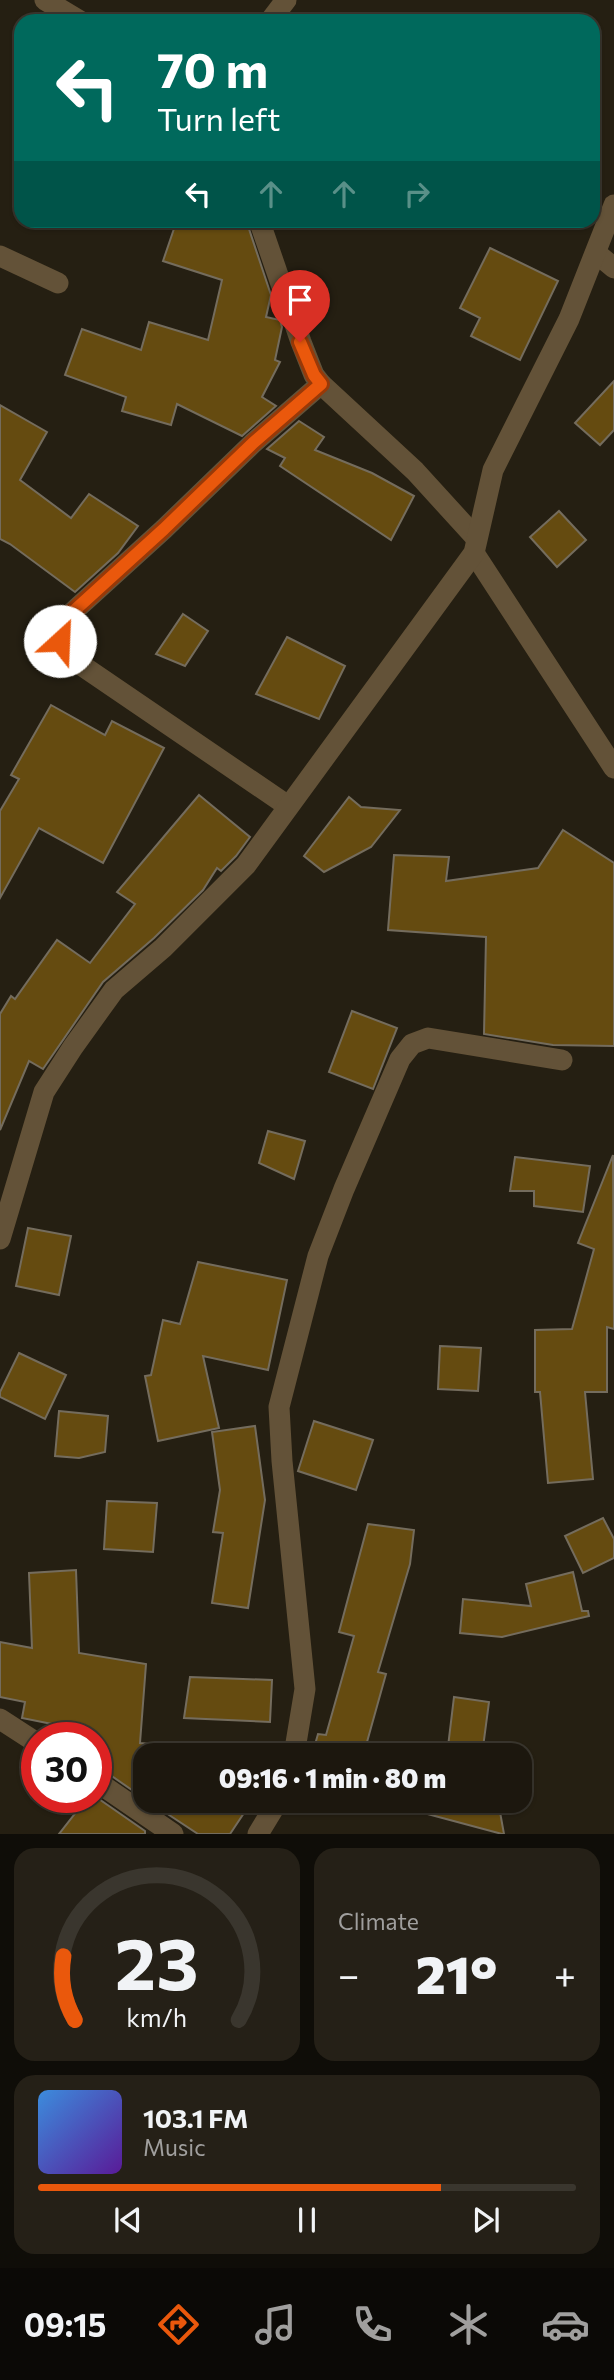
<!DOCTYPE html>
<meta charset="utf-8">
<style>
:root{--surface:#1c170e;--page:#252017;--text:#f1f3f6;--muted:#a09f9e;--line:#3a362e;--accent:#ea580c}
body{margin:0;font-family:Commissioner,sans-serif;background:var(--page);color:var(--text);height:100vh;display:flex;flex-direction:column;font-size:26px;white-space:nowrap}
*{box-sizing:border-box;margin:0}
p{font-size:23px;color:var(--muted)}
.icon{flex:none;width:38px;height:38px;fill:none;stroke:currentColor;stroke-width:2;stroke-linecap:round;stroke-linejoin:round}
.map{position:relative;height:1834px;overflow:hidden}
.drawer{display:flex;flex-direction:column;gap:14px;padding:14px;background:#0f0d08;flex:1}
.drawer>*{flex:none}
.hud{position:absolute;left:14px;top:14px;width:586px;height:214px;border-radius:21px;box-shadow:0 2px 5px #0004,0 0 0 2px var(--line);background:#00695c;color:#fff;overflow:hidden}
.speed{position:absolute;left:21px;top:1722px;display:flex;gap:14px;font-size:35px;font-weight:700;text-align:center}
.speed>*{display:grid;place-content:center;width:91px;height:91px;border-radius:50%;background:var(--surface);box-shadow:0 2px 5px #0004,0 0 0 2px var(--line);line-height:1}
.speed .limit{border:10px solid #d22;background:#fff;color:#111}
.pin{position:absolute;display:grid;place-items:center;width:60px;height:60px;color:#fff;margin:-72px -30px;border-radius:50% 50% 50% 0;rotate:-45deg;box-shadow:0 0 7px #0007}
.pin .icon{rotate:45deg}
.me{position:absolute;width:77px;margin:-38px;rotate:25deg;stroke-linejoin:round;filter:drop-shadow(0 0 5px #0008)}
.turn{display:flex;align-items:center;gap:24px;height:147px;padding:0 28px;font-size:32px}
.turn .icon{width:91px;height:91px;stroke-width:2.5}
.turn b{display:block;font-size:49px;line-height:60px}
.lanes{display:flex;align-items:center;height:66px;padding:0 28px;background:#0003;justify-content:center;gap:35px;direction:ltr}
.lanes .off{opacity:.35}
.big{font-size:52px;font-weight:800;line-height:1.1}
.drawer .tile{flex:1;display:flex;flex-direction:column;justify-content:center;gap:10px;min-width:0;padding:0 24px;border-radius:21px;background:var(--page)}
.drawer .dial{align-items:center;gap:0}
.dial svg{height:182px;overflow:visible;fill:none;stroke:var(--line);stroke-width:7;stroke-linecap:round;text-anchor:middle}
.dial text{fill:var(--text);stroke:none}
.song{display:flex;align-items:center;gap:21px}
.cover{width:84px;height:84px;border-radius:10px;background:linear-gradient(135deg,hsl(210 70% 55%),hsl(270 70% 35%))}
.played{height:7px;border-radius:4px;background:linear-gradient(90deg,var(--accent) 75%,var(--line) 75%)}
.keys{display:flex;justify-content:space-around;direction:ltr}
.heat{display:flex;justify-content:space-between;align-items:center;font-size:38px;direction:ltr}
.drawer .tiles{flex:1;display:grid;gap:14px;grid-template-columns:1fr 1fr}
.tile:last-child{grid-column:span 2}
.trip{position:absolute;left:133px;top:1743px;width:399px;height:70px;border-radius:21px;background:var(--surface);box-shadow:0 2px 5px #0004,0 0 0 2px var(--line);font-weight:800;line-height:70px;text-align:center}
.dock{display:flex;height:112px;justify-content:space-around;align-items:center;background:#0b0906;color:var(--muted)}
.dock .icon{width:49px;height:49px}
.dock .selected{color:var(--accent)}
.dock b{font-size:32px;color:var(--text)}
.map>svg:first-child{display:block}
.building{fill:#654b10;stroke:#746c5d;stroke-width:2}
.lines{fill:none;stroke-linecap:round;stroke-linejoin:round}
.minor{stroke:#635238;stroke-width:21}
.route-casing{stroke:#983908;stroke-width:18}
.route{stroke:#ea580c;stroke-width:12}
</style>
<div class="map">
<svg width="614" height="1834" viewBox="0 0 614 1834">
<rect width="100%" height="100%" fill="#251f12"/>
<g class="building">
<path d="M177,220H246L271,295L266,317L280,320L282,327L275,360L280,362L262,397L276,406L242,436L177,404L171,425L122,411L126,397L65,375L82,329L141,350L149,322L208,340L222,280L163,261Z"/>
<path d="M490,248L558,281L520,360L471,336L480,318L460,308Z"/>
<path d="M614,381V430L600,445L575,423Z"/>
<path d="M0,405L47,432L20,480L71,518L89,494L138,526L118,553L75,592L10,544L0,539Z"/>
<path d="M299,421L324,437L315,450L372,473L414,496L391,540L280,466L285,458L267,449Z"/>
<path d="M559,511L586,540L557,567L530,537Z"/>
<path d="M183,614L208,631L185,666L156,654Z"/>
<path d="M287,637L345,666L319,719L256,694Z"/>
<path d="M51,705L105,735L112,721L164,748L103,863L39,828L0,898V811L19,779L11,775Z"/>
<path d="M199,795L250,837L236,856L221,871L217,868L203,890L154,938L103,982L43,1069L29,1061L0,1130V1014L11,996L15,999L57,940L90,963L135,904L117,892Z"/>
<path d="M349,797L361,807L400,810L371,847L324,872L304,856Z"/>
<path d="M563,830L614,863V1046L553,1045L484,1034L486,937L388,930L394,855L449,857L446,881L538,868Z"/>
<path d="M352,1011L397,1028L373,1089L329,1072Z"/>
<path d="M268,1131L305,1141L294,1179L259,1163Z"/>
<path d="M613,1155L614,1329L607,1327V1392H585L593,1479L548,1483L540,1392H535V1330L572,1329L594,1249L578,1243Z"/>
<path d="M515,1157L590,1166L583,1212L534,1206V1191H510Z"/>
<path d="M28,1228L71,1236L59,1295L16,1286Z"/>
<path d="M198,1262L287,1280L268,1370L203,1356L219,1428L158,1441L145,1376L151,1375L163,1320L180,1324Z"/>
<path d="M440,1346L481,1348L478,1391L438,1389Z"/>
<path d="M19,1353L66,1375L45,1419L0,1397V1392Z"/>
<path d="M59,1411L108,1416L105,1452L79,1458L55,1456Z"/>
<path d="M314,1421L373,1440L356,1490L298,1471Z"/>
<path d="M255,1426L265,1500L248,1608L212,1603L223,1533L213,1532L220,1490L212,1432Z"/>
<path d="M107,1501L157,1503L153,1552L104,1549Z"/>
<path d="M603,1518L614,1539V1558L583,1573L565,1536Z"/>
<path d="M368,1524L414,1530L410,1564L378,1672L386,1674L367,1742L418,1755H312L318,1734L326,1735L354,1636L339,1632Z"/>
<path d="M76,1570L79,1653L146,1664L140,1743L183,1747L182,1755H145V1799L103,1770L96,1768V1738H56L62,1726L22,1718L25,1702L0,1697V1642L32,1648L29,1573Z"/>
<path d="M573,1572L582,1611H588L589,1616L502,1637L460,1633L463,1599L531,1606L526,1584Z"/>
<path d="M190,1677L272,1680L270,1722L184,1718Z"/>
<path d="M454,1697L489,1702L482,1755H447Z"/>
<path d="M88,1797H96L145,1831V1834H59Z"/>
<path d="M148,1801H252L230,1834H198Z"/>
<path d="M379,1801H498L504,1834H502Z"/>
</g>
<g class="lines">
<g class="minor">
<path d="M45,0L80,21"/>
<path d="M270,21L286,0"/>
<path d="M259,220L301,342L314,375L321,384L415,471L476,538"/>
<path d="M596,253L614,268"/>
<path d="M0,256L58,283"/>
<path d="M474,553L614,768"/>
<path d="M288,806L65,654L59,641L65,619L164,529L253,443L321,384"/>
<path d="M0,1239L44,1092L73,1047L114,990L163,948L246,865L474,553L493,470L569,319L614,205"/>
<path d="M0,1719L37,1743"/>
<path d="M294,1755L305,1689L282,1461L279,1407L318,1256L344,1189L400,1059L412,1044L428,1038L562,1060"/>
<path d="M96,1781L173,1834"/>
<path d="M258,1834L278,1801"/>
</g>
</g>
<g class="lines">
<defs>
<path id="route" d="M60,641L65,619L164,529L253,443L321,384L314,375L300,342"/>
</defs>
<use href="#route" class="route-casing"/>
<use href="#route" class="route"/>
</g>
</svg>
<div class="speed"><div class="limit">30</div></div>
<div class="pin" style="left:300px;top:342px;background:#d93025"><svg class="icon" aria-label="arrive" viewBox="0 0 24 24"><path d="M6 21V4h12l-3 4 3 4H6"/></svg></div>
<svg class="me" style="left:60px;top:641px" viewBox="-20 -20 40 40"><circle r="19" fill="#fff"/><path d="M0-13L10 11 0 6-10 11z" fill="#ea580c"/></svg>
<div class="trip">09:16 · 1 min · 80 m</div>
<div class="hud">
<div class="turn"><svg class="icon" aria-label="left" viewBox="0 0 24 24"><path d="M17 20v-9H6M10 6l-5 5 5 5"/></svg><div><b>70 m</b>Turn left</div></div>
<div class="lanes"><svg class="icon" aria-label="left" viewBox="0 0 24 24"><path d="M17 20v-9H6M10 6l-5 5 5 5"/></svg><svg class="icon off" aria-label="ahead" viewBox="0 0 24 24"><path d="M12 20V5M6 11l6-6 6 6"/></svg><svg class="icon off" aria-label="ahead" viewBox="0 0 24 24"><path d="M12 20V5M6 11l6-6 6 6"/></svg><svg class="icon off" aria-label="right" viewBox="0 0 24 24"><path d="M7 20v-9h11M14 6l5 5-5 5"/></svg></div>
</div>
</div>
<section class="drawer">
<div class="tiles">
<div class="tile dial"><svg viewBox="0 0 100 80">
<path d="M14 69A42 42 0 1 1 86 69"/>
<path d="M14 69A42 42 0 0 1 9 41" stroke="#ea580c"/>
<text x="50" y="56" font-size="32" font-weight="700">23</text>
<text x="50" y="72" font-size="11">km/h</text>
</svg></div>
<div class="tile"><p>Climate</p>
<div class="heat"><a>−</a><b class="big">21°</b><a>+</a></div>
</div>
<div class="tile">
<div class="song"><i class="cover"></i><div><b>103.1 FM</b><p>Music</p></div></div>
<div class="played"></div>
<div class="keys"><svg class="icon" aria-label="previous" viewBox="0 0 24 24"><path d="M18 5L8 12l10 7zM5 5v14"/></svg><svg class="icon" aria-label="pause" viewBox="0 0 24 24"><path d="M8 5v14M16 5v14"/></svg><svg class="icon" aria-label="next" viewBox="0 0 24 24"><path d="M6 5l10 7-10 7zM19 5v14"/></svg></div>
</div>
</div>
</section>
<nav class="dock">
<b>09:15</b>
<svg class="icon selected" aria-label="directions" viewBox="0 0 24 24"><path d="M12 3l9 9-9 9-9-9zM9 14v-3h6M13 9l2 2-2 2"/></svg>
<svg class="icon" aria-label="music" viewBox="0 0 24 24"><path d="M9 18V5l10-2v13"/><circle cx="6" cy="18" r="3"/><circle cx="16" cy="16" r="3"/></svg>
<svg class="icon" aria-label="phone" viewBox="0 0 24 24"><path d="M5 4h4l2 5-3 2q2 4 5 5l2-3 5 2v4C11 20 4 13 5 4z"/></svg>
<svg class="icon" aria-label="climate" viewBox="0 0 24 24"><path d="M12 3v18M4 7l16 10M4 17L20 7"/></svg>
<svg class="icon" aria-label="car" viewBox="0 0 24 24"><path d="M5 17H2v-5l4-1 3-4h7l3 4 3 1v5h-3M9 17h6M6 11h13"/><circle cx="7" cy="17" r="2"/><circle cx="17" cy="17" r="2"/></svg>
</nav>
